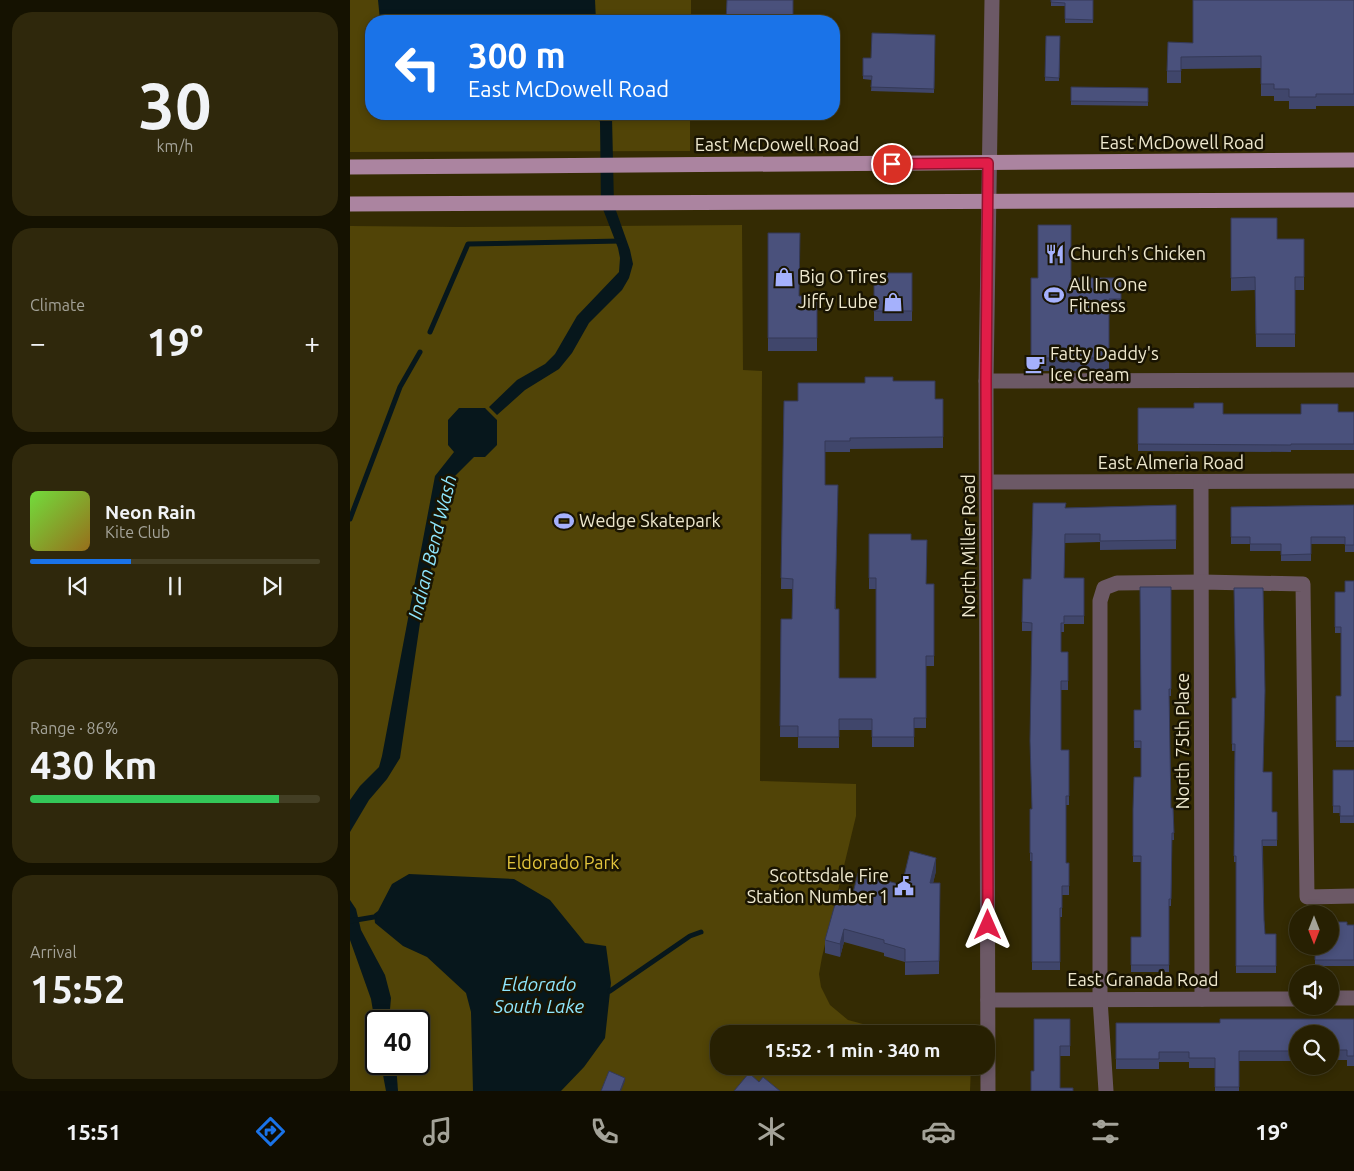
<!DOCTYPE html>
<meta charset="utf-8">
<style>
:root{--surface:#272002;--page:#2f280c;--text:#f1f3f6;--muted:#a4a399;--line:#433e24;--accent:#1a73e8}
body{margin:0;font-family:Ubuntu,sans-serif;background:var(--page);color:var(--text);height:100vh;display:flex;flex-direction:column;font-size:19px;white-space:nowrap}
*{box-sizing:border-box;margin:0}
p{font-size:16px;color:var(--muted)}
.icon{flex:none;width:28px;height:28px;fill:none;stroke:currentColor;stroke-width:2;stroke-linecap:round;stroke-linejoin:round}
.map{position:relative;flex:1;overflow:hidden}
.details{display:flex;flex-direction:column;gap:12px;padding:12px;background:#151201;width:350px}
.details>*{flex:none}
.banner{position:absolute;left:15px;top:15px;width:475px;height:105px;border-radius:20px;box-shadow:0 2px 8px #0003,0 0 0 1px var(--line);background:#1a73e8;color:#fff;overflow:hidden}
.needle{width:32px;rotate:180deg}
.controls{position:absolute;left:939px;top:905px;display:grid;gap:10px}
.controls a{display:grid;place-items:center;width:50px;height:50px;border-radius:50%;background:var(--surface);box-shadow:0 2px 8px #0003,0 0 0 1px var(--line);font-size:25px}
.speed{position:absolute;left:15px;top:1010px;display:flex;gap:10px;font-size:25px;font-weight:700;text-align:center}
.speed>*{display:grid;place-content:center;width:65px;height:65px;border-radius:50%;background:var(--surface);box-shadow:0 2px 8px #0003,0 0 0 1px var(--line);line-height:1}
.speed .limit{border:2px solid #111;border-radius:8px;background:#fff;color:#111}
.pin{position:absolute;display:grid;place-items:center;width:42px;height:42px;color:#fff;margin:-21px;border:2px solid #fff;border-radius:50%;box-shadow:0 1px 5px #0007}
.me{position:absolute;width:55px;margin:-28px;rotate:0deg;stroke-linejoin:round;filter:drop-shadow(0 0 4px #0008)}
.turn{display:flex;align-items:center;gap:18px;height:105px;padding:0 20px;font-size:22px}
.turn .icon{width:65px;height:65px;stroke-width:2.5}
.turn b{display:block;font-size:35px;line-height:42px}
.big{font-size:38px;font-weight:700;line-height:1.1}
.details .widget{flex:1;display:flex;flex-direction:column;justify-content:center;gap:8px;min-width:0;padding:0 18px;border-radius:20px;background:var(--page)}
.details .dial{align-items:center;gap:0}
.dial b{font-size:65px;line-height:1}
.song{display:flex;align-items:center;gap:15px}
.cover{width:60px;height:60px;border-radius:8px;background:linear-gradient(135deg,hsl(100 70% 55%),hsl(40 70% 35%))}
.played{height:5px;border-radius:2px;background:linear-gradient(90deg,var(--accent) 35%,var(--line) 35%)}
.keys{display:flex;justify-content:space-around;direction:ltr}
.heat{display:flex;justify-content:space-between;align-items:center;font-size:28px;direction:ltr}
.charge{height:8px;border-radius:4px;background:linear-gradient(90deg,#34c759 86%,var(--line) 0)}
.trip{position:absolute;left:360px;top:1025px;width:285px;height:50px;border-radius:20px;background:var(--surface);box-shadow:0 2px 8px #0003,0 0 0 1px var(--line);font-weight:700;line-height:50px;text-align:center}
.tabs{display:flex;height:80px;justify-content:space-around;align-items:center;background:#100d01;color:var(--muted)}
.tabs .icon{width:35px;height:35px}
.tabs .active{color:var(--accent)}
.tabs b{font-size:22px;color:var(--text)}
main{display:flex;flex:1;min-height:0}
.map>svg:first-child{display:block}
.green{fill:#514407;fill-rule:evenodd}
.water{fill:#07171c}
.lines{fill:none;stroke-linecap:round;stroke-linejoin:round}
.stream{stroke:#07171c;stroke-width:5}
.minor{stroke:#6c5966;stroke-width:15}
.major{stroke:#ab84a0;stroke-width:15}
.wall{fill:#40466b}
.shaded-wall{fill:#343957}
.building{fill:#4a517c;stroke:#343957}
.route-casing{stroke:#92132f;stroke-width:12}
.route{stroke:#e11d48;stroke-width:9}
.labels{text-anchor:middle;stroke-width:5;stroke-linejoin:round;paint-order:stroke}
.street-label{font-size:18px;fill:#eee8ce;stroke:#191402}
.poi-label{font-size:18px;fill:#eee8ce;stroke:#191402;text-anchor:start}
.park-label{font-size:18px;fill:#e2c43c;stroke:#191402}
.water-label{font-size:19px;font-style:italic;fill:#8ee6fd;stroke:#191402}
</style>
<main>
<section class="details">
<div class="widget dial"><b>30</b><p>km/h</p></div>
<div class="widget"><p>Climate</p>
<div class="heat"><a>−</a><b class="big">19°</b><a>+</a></div>
</div>
<div class="widget">
<div class="song"><i class="cover"></i><div><b>Neon Rain</b><p>Kite Club</p></div></div>
<div class="played"></div>
<div class="keys"><svg class="icon" aria-label="previous" viewBox="0 0 24 24"><path d="M18 5L8 12l10 7zM5 5v14"/></svg><svg class="icon" aria-label="pause" viewBox="0 0 24 24"><path d="M8 5v14M16 5v14"/></svg><svg class="icon" aria-label="next" viewBox="0 0 24 24"><path d="M6 5l10 7-10 7zM19 5v14"/></svg></div>
</div>
<div class="widget"><p>Range · 86%</p><b class="big">430 km</b><div class="charge"></div></div>
<div class="widget"><p>Arrival</p><b class="big">15:52</b></div>
</section>
<div class="map">
<svg width="1004" height="1091" viewBox="0 0 1004 1091">
<rect width="100%" height="100%" fill="#342b03"/>
<g class="green">
<path d="M0,0H341V21H21V114H340V151L0,152Z"/>
<path d="M392,225L393,370L412,371L410,781L506,784V816L472,957L469,974L471,987L480,1005L498,1020L524,1027H621V1034H369V1066H621L620,1091H0V226L108,227ZM26,1021H69V1064H26Z"/>
</g>
<g class="water">
<path d="M28,0H245L246,21H31L30,20Z"/>
<path d="M246,114H261L262,117L264,205L280,250L283,264L279,278L272,290L239,323L222,353L209,369L175,390L147,415L139,407L167,380L195,364L205,354L227,316L269,272L270,258L268,248L251,204L250,122Z"/>
<path d="M109,408H135L147,420V445L135,457H124L99,482L70,623L50,758L37,779L19,800L0,832V800L10,786L29,767L32,756L85,476L104,452L98,445V420Z"/>
<path d="M59,874L164,879L200,900L235,943L256,946L261,983L255,1038L234,1067L211,1091H123L121,1012L116,993L77,957L53,946L25,923L24,914L28,911L42,884Z"/>
<path d="M0,900L6,909L11,930L35,975L41,998L39,1021H26V1029L21,999L0,940Z"/>
<path d="M31,1064H46L48,1091H36Z"/>
</g>
<g class="lines">
<g class="stream">
<path d="M80,332L118,244L271,241"/>
<path d="M0,519L50,387L70,352"/>
<path d="M0,921L24,917"/>
<path d="M260,991L340,936L351,932"/>
</g>
<g class="minor">
<path d="M636,381L1004,380"/>
<path d="M637,482L1004,481"/>
<path d="M851,482L852,999"/>
<path d="M980,998H1004"/>
<path d="M638,1000L948,999"/>
<path d="M638,1091L636,381L642,0"/>
<path d="M756,1091L750,999V601L754,588L767,583L852,582L953,584L957,897L1004,896"/>
</g>
<g class="major">
<path d="M0,167L1004,160"/>
<path d="M0,204L1004,200"/>
</g>
</g>
<g class="wall">
<path d="M701,0H743V23H715V6H701Z"/>
<path d="M1004,0V106H966V109H939V101H924V96H911V68L831,69V83H817V71L843,43Z"/>
<path d="M585,35L584,93L521,91L522,80L513,79V58H521Z"/>
<path d="M696,36H710L709,81H695Z"/>
<path d="M721,87L798,88V106L721,105Z"/>
<path d="M405,114H416L410,119Z"/>
<path d="M881,218L927,239H954V290H945V347H906L905,290L881,291Z"/>
<path d="M418,233L449,296H467V351H418Z"/>
<rect x="524" y="273" width="38" height="48"/>
<path d="M681,278H771V311H759V371H681Z"/>
<path d="M543,381L585,399H593V448L500,449V452H475V485L486,609L489,678H526V589H519V534L561,540L576,584H584V666H576V728H564V747H522V730H489V748H448V737H430L431,619H442V589H431L434,401H448L515,383Z"/>
<path d="M788,408L873,414H951L1004,412V450H941V452L788,451Z"/>
<path d="M826,505V549L750,550V542L715,543L714,578H734V624H714V632H711V652H718V690H711V750H719V805H716V863H719V895H712V917H710V970H682V861H680V809H682V631H672V622L681,579L715,508Z"/>
<path d="M1004,505V552H995V544H961V561H931V551H900V544H881V507Z"/>
<path d="M1004,581V747H986V696H991V633H985V592H995Z"/>
<path d="M821,587V696H819L821,808H823L824,840H822L821,906H819V972H781V937H791V862H783V815L791,777V748H784V717L791,710Z"/>
<path d="M882,698L913,772L922,812H927V846H913L914,920L915,934H926V973H886V862H884L885,751H882Z"/>
<path d="M983,770H1004V823H990V813H983Z"/>
<path d="M586,871L583,883H590L589,974L555,975V962L534,956V953L494,942L490,957L475,953V940L503,893L552,885Z"/>
<path d="M997,925H1004V966H965V946Z"/>
<path d="M720,1019V1056H710L681,1091L684,1071Z"/>
<path d="M1004,1019V1066H997V1060H980V1034H948V1066H968V1067H945V1061H889V1091H865V1068H839V1062H809V1069H766V1023H870Z"/>
</g>
<g class="shaded-wall">
<path d="M375,114H380L375,119Z"/>
<path d="M410,114H416L410,119Z"/>
<path d="M586,858V871L580,896V883Z"/>
<path d="M494,929V942L490,957V944Z"/>
<path d="M275,1078V1081L271,1091H270Z"/>
</g>
<g class="building">
<path d="M377,0H443V21H376Z"/>
<path d="M701,0H743V20L715,19V3L701,2Z"/>
<path d="M843,0H1004V94H966V97H939V89H924V84H911V56L831,57V71H817L818,42L843,43Z"/>
<path d="M522,33L585,35L584,89L521,87L522,76H513V58H521Z"/>
<path d="M696,36H710L709,78L695,77Z"/>
<path d="M721,87L798,88V102L721,101Z"/>
<path d="M881,218H927V239H954V277H945V334H906L905,277L881,278Z"/>
<path d="M688,225H721V278H771V299H759V358H681V278H688Z"/>
<path d="M418,233H450L449,296H467V338H418Z"/>
<rect x="524" y="273" width="38" height="38"/>
<path d="M515,377H543V381H585V399H593V437L500,438V441H475V485H488L485,609H489V678H526V578H519V534H561V540H577L576,584H584V656H576V718H564V737H522V719H489V737H448V726H430L431,619H442L443,579L431,578L434,401H448V383H515Z"/>
<path d="M844,403H873V414H951V404H988V412H1004V444H941V445L788,444V408H844Z"/>
<path d="M683,503H716L715,508L826,505V540L750,541V534H715L714,578H734V616H714V623H711V652H718V681H711V750H719V796H716V863H719V886H712V908H710V962H682V853H680V809H682L680,741L682,623L672,622L673,579H681Z"/>
<path d="M1004,505V545H995V537H961V554L931,555V544H900V537H881V507Z"/>
<path d="M995,581H1004V741H986V696H991V627H985V592H995Z"/>
<path d="M790,587H821V689H819L821,808H823L824,833H822L821,899H819V965H781V937H791V856H783V809L784,777H791V741H784V710H791Z"/>
<path d="M884,588H913L915,691L913,772H922V812H927V840H912L914,920L915,934H926V966H886V856H884L885,744H882V698H886Z"/>
<path d="M983,770H1004V816H990V806H983Z"/>
<path d="M560,851L586,858L580,883H590L589,961L555,962V949L534,943V940L494,929L490,944L475,940L489,890L503,893L508,873L552,885Z"/>
<path d="M980,922H997V925H1004V960H965V946H980Z"/>
<path d="M684,1019H720V1046H710V1088H723V1091H681V1071H684Z"/>
<path d="M870,1019H1004V1056H997V1050H980V1034H948V1058H945V1051H889V1087H865V1058H839V1052H809V1059H766V1023H870Z"/>
<path d="M259,1071L275,1078L270,1091H251Z"/>
<path d="M399,1073L409,1082L413,1077L430,1091H384Z"/>
</g>
<g class="lines">
<defs>
<path id="route" d="M542,164L638,163L636,380L638,925"/>
</defs>
<use href="#route" class="route-casing"/>
<use href="#route" class="route"/>
</g>
<defs>
<symbol id="restaurant-bare" viewBox="-9 -9 18 18"><path d="M-5-6h1v4h1v-4h1v4h1v-4h1v5L-1.5 .5V6h-2V.5L-5-1ZM5-6V6H3V1.5H1.5Q1.5-4 5-6Z" fill="#a5b1fc" stroke="#191402" stroke-width="2.5" paint-order="stroke"/></symbol>
<symbol id="shop-bare" viewBox="-9 -9 18 18"><path d="M-5-2.5h2.3a2.7 3.5 0 0 1 5.4 0H5L5.5 6h-11ZM-1.5-2.5h3a1.5 2.3 0 0 0-3 0Z" fill="#a5b1fc" stroke="#191402" stroke-width="2.5" paint-order="stroke"/></symbol>
<symbol id="stadium-bare" viewBox="-9 -9 18 18"><path d="M0-5a6.5 5 0 1 0 0 10a6.5 5 0 1 0 0-10ZM-3.5-1.8h7v3.6h-7Z" fill="#a5b1fc" stroke="#191402" stroke-width="2.5" paint-order="stroke"/></symbol>
<symbol id="cafe-bare" viewBox="-9 -9 18 18"><path d="M-5.5-4.5H6V0H3Q3 3.5 0 3.5H-2.5Q-5.5 3.5-5.5 0ZM3-3.2v2h1.7v-2ZM-6 4.5H4V6H-6Z" fill="#a5b1fc" stroke="#191402" stroke-width="2.5" paint-order="stroke"/></symbol>
<symbol id="civic-bare" viewBox="-9 -9 18 18"><path d="M-.6-6.5H3V-4.5H.6V-3L4-1V1h2V6H-6V1h2V-1L-.6-3ZM-1.2 2.5V6h2.4V2.5Z" fill="#a5b1fc" stroke="#191402" stroke-width="2.5" paint-order="stroke"/></symbol>
</defs>
<g fill-rule="evenodd">
<use href="#restaurant-bare" x="691" y="240" width="28" height="28"/>
<use href="#shop-bare" x="420" y="263" width="28" height="28"/>
<use href="#stadium-bare" x="690" y="281" width="28" height="28"/>
<use href="#shop-bare" x="529" y="288" width="28" height="28"/>
<use href="#cafe-bare" x="671" y="350" width="28" height="28"/>
<use href="#stadium-bare" x="200" y="507" width="28" height="28"/>
<use href="#civic-bare" x="540" y="872" width="28" height="28"/>
</g>
<g class="labels">
<g class="street-label">
<text x="832" y="149">East McDowell Road</text>
<text x="427" y="151">East McDowell Road</text>
<text x="821" y="469">East Almeria Road</text>
<text transform="translate(619 546) rotate(-90)" y="6">North Miller Road</text>
<text transform="translate(833 741) rotate(-90)" y="6">North 75th Place</text>
<text x="793" y="986">East Granada Road</text>
</g>
<g class="poi-label">
<text x="720" y="260">Church's Chicken</text>
<text x="449" y="283">Big O Tires</text>
<text x="719" y="291">All In One<tspan x="719" dy="21">Fitness</tspan></text>
<text x="528" y="308" text-anchor="end">Jiffy Lube</text>
<text x="700" y="360">Fatty Daddy's<tspan x="700" dy="21">Ice Cream</tspan></text>
<text x="229" y="527">Wedge Skatepark</text>
<text x="539" y="882" text-anchor="end">Scottsdale Fire<tspan x="539" dy="21">Station Number 1</tspan></text>
</g>
<g class="park-label">
<text x="213" y="869">Eldorado Park</text>
</g>
<g class="water-label">
<text transform="translate(82 547) rotate(-76)" y="7">Indian Bend Wash</text>
<text x="189" y="991">Eldorado<tspan x="189" dy="22">South Lake</tspan></text>
</g>
</g>
</svg>
<div class="controls">
<a><svg class="needle" viewBox="-14 -14 28 28"><path d="M0-13l5 13h-10z" fill="#e53935"/><path d="M0 13l5-13h-10z" fill="#a4a399"/></svg></a>
<a><svg class="icon" aria-label="sound" viewBox="0 0 24 24"><path d="M4 9h4l5-4v14l-5-4H4zM17 9q2 3 0 6"/></svg></a>
<a><svg class="icon" aria-label="search" viewBox="0 0 24 24"><circle cx="10" cy="10" r="6"/><path d="M15 15l6 6"/></svg></a>
</div>
<div class="speed"><div class="limit">40</div></div>
<div class="pin" style="left:542px;top:164px;background:#d93025"><svg class="icon" aria-label="arrive" viewBox="0 0 24 24"><path d="M6 21V4h12l-3 4 3 4H6"/></svg></div>
<svg class="me" style="left:638px;top:925px" viewBox="-20 -20 40 40"><path d="M0-17L14 15 0 8-14 15z" fill="#e11d48" stroke="#fff" stroke-width="4"/></svg>
<div class="trip">15:52 · 1 min · 340 m</div>
<div class="banner">
<div class="turn"><svg class="icon" aria-label="left" viewBox="0 0 24 24"><path d="M17 20v-9H6M10 6l-5 5 5 5"/></svg><div><b>300 m</b>East McDowell Road</div></div>
</div>
</div>
</main>
<nav class="tabs">
<b>15:51</b>
<svg class="icon active" aria-label="directions" viewBox="0 0 24 24"><path d="M12 3l9 9-9 9-9-9zM9 14v-3h6M13 9l2 2-2 2"/></svg>
<svg class="icon" aria-label="music" viewBox="0 0 24 24"><path d="M9 18V5l10-2v13"/><circle cx="6" cy="18" r="3"/><circle cx="16" cy="16" r="3"/></svg>
<svg class="icon" aria-label="phone" viewBox="0 0 24 24"><path d="M5 4h4l2 5-3 2q2 4 5 5l2-3 5 2v4C11 20 4 13 5 4z"/></svg>
<svg class="icon" aria-label="climate" viewBox="0 0 24 24"><path d="M12 3v18M4 7l16 10M4 17L20 7"/></svg>
<svg class="icon" aria-label="car" viewBox="0 0 24 24"><path d="M5 17H2v-5l4-1 3-4h7l3 4 3 1v5h-3M9 17h6M6 11h13"/><circle cx="7" cy="17" r="2"/><circle cx="17" cy="17" r="2"/></svg>
<svg class="icon" aria-label="filters" viewBox="0 0 24 24"><path d="M4 7h16M4 17h16"/><circle cx="9" cy="7" r="2"/><circle cx="15" cy="17" r="2"/></svg>
<b>19°</b>
</nav>
